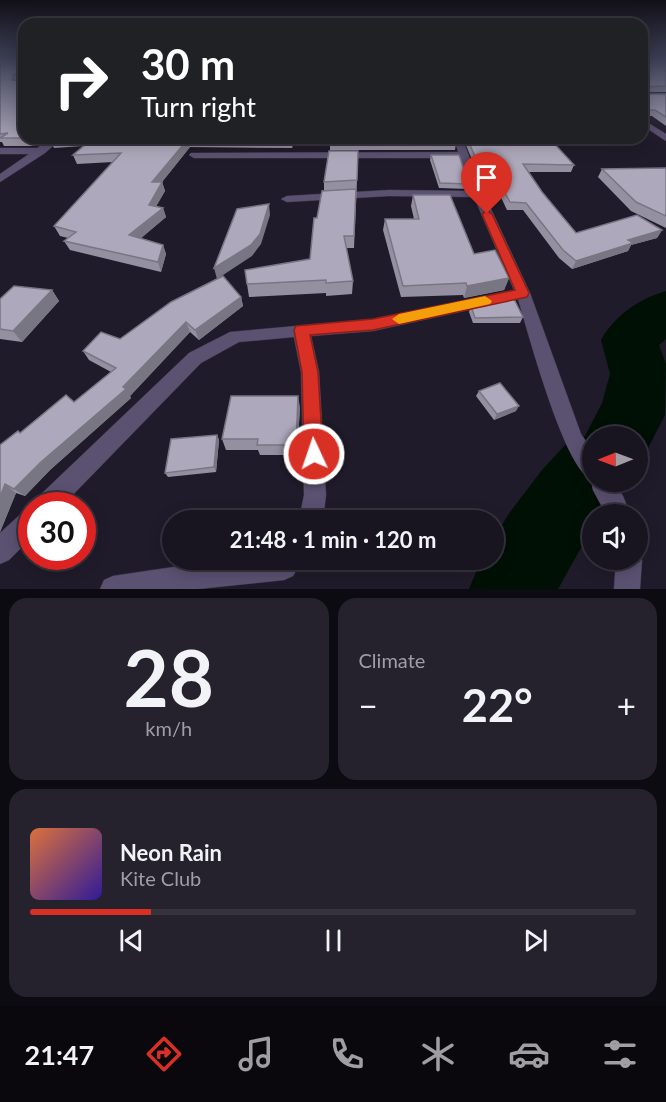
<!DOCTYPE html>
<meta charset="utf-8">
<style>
:root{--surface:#181420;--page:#25212d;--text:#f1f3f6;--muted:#9f9ea5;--line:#36333e;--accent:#d93025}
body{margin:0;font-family:Lato,sans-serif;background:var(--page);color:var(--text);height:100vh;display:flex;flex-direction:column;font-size:22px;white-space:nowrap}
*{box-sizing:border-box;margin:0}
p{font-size:20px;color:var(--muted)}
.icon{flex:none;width:33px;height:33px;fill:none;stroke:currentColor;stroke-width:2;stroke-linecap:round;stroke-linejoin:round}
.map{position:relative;height:589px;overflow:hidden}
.details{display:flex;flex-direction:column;gap:9px;padding:9px;background:#0d0b12;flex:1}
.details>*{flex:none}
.top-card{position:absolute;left:18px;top:18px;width:630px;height:126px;border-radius:18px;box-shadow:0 3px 15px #0003,0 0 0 2px var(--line);background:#202124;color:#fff;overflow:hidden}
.needle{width:39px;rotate:269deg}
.fabs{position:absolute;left:582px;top:426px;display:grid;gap:12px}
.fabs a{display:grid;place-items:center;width:66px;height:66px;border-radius:50%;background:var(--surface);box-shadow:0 3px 15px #0003,0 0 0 2px var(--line);font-size:30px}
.speed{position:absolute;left:18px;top:492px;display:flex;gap:12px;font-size:30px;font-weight:700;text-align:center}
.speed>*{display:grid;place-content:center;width:78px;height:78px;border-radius:50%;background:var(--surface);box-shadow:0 3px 15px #0003,0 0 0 2px var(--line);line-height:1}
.speed .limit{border:9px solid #d22;background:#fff;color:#111}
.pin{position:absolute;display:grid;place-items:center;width:51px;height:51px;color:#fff;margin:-62px -26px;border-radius:50% 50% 50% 0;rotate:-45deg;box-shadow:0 0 6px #0007}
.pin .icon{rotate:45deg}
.me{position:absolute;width:66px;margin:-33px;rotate:357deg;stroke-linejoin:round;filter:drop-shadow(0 0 4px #0008)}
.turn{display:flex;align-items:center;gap:21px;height:126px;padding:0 24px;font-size:27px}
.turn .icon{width:78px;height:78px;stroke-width:2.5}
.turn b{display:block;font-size:42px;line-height:51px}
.big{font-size:45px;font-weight:700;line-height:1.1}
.details .tile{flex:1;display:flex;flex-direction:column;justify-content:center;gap:9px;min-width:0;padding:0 21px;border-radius:18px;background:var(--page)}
.details .dial{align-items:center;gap:0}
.dial b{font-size:78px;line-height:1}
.song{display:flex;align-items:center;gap:18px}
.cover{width:72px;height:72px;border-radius:9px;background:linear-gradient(135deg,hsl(20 70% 55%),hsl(250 70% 35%))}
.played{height:6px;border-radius:3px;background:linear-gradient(90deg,var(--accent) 20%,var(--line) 20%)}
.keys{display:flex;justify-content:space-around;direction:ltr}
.heat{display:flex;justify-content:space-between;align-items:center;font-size:33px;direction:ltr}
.details .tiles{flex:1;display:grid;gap:9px;grid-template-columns:1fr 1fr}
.tile:last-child{grid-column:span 2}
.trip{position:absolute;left:162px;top:510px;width:342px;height:60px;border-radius:30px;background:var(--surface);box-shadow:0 3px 15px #0003,0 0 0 2px var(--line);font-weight:700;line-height:60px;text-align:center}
.dock{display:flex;height:96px;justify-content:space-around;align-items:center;background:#0a080d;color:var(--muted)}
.dock .icon{width:42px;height:42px}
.dock .active{color:var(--accent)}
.dock b{font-size:27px;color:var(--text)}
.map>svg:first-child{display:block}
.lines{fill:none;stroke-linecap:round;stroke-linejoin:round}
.river{fill:#001004;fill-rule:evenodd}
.street-casing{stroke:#3d3846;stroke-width:1}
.street{fill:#5b5171;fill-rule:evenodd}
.wall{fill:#9590a1}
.shaded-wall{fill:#797683}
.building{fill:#ada8bb;stroke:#797683;stroke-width:1.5;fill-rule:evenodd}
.route{fill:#d93025;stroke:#8d1f18;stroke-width:1.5}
.slow{fill:#f59e0b}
</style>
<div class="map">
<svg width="666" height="589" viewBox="0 0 666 589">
<rect width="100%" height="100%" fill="#201b2a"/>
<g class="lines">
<path class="river" d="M666,291V339L659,345L666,364L665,415L643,458L638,461V436H592V482H623L618,494L602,514H592V528L558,589H469L481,560H494V538L510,512L542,470L566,444L585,436L602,403L610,374L601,340C614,316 640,298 666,291Z"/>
<defs>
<g id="street">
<path d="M642,119L666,134V141L642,125Z"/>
<path d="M52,138H62L45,153L0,182V174L29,154H0V148H37Z"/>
<path d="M454,138H462L484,194L530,293L581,434L592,450V482H614L623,496L630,514H606L593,490L591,479C564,468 528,332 518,299L373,331L311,336L319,372L326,495L323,520H299L304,495L301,372L294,337L239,342L201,363L62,506H34L37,498L189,353L230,332L373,319L514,290L474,197L389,196L287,202L281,199L287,196L389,190L471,191L460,158H194L189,155L191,153L458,152Z"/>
<path d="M32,507V537L9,560L0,564V533L24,511Z"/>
<path d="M638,551L642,560L640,589H614L616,560H638Z"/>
<path d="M221,560H302L293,576L284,580L198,589H100L104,580L113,576Z"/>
</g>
</defs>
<use href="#street" class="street-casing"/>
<use href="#street" class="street"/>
</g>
<g class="wall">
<path d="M0,59H24V138H48L36,146H4L2,142H0Z"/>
<path d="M642,59H666V92H644L645,94H666V126L652,116H642Z"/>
<path d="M52,138H295L292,148L190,147L162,182L165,191L156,206L163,208L166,217L141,238L163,245L166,254L161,272L70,250L64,241L68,238L60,236L54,226L113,162L77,164L73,155L83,146L54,148L50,140Z"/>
<path d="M463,138H549L574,165L571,172H528L542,192L576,233L662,230L657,238L631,245L628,251L572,269L559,258L523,210H507L498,191H485Z"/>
<path d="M456,143L455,150H330V144Z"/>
<path d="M431,155L469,184L468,189L439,188L430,160Z"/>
<path d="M666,168V228L631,211L598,177L602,169Z"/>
<path d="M357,180L354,248H346L353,281L352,294L326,296V293L249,297L247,284L310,259L317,218L324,191V182Z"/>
<path d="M413,195L474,254L509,278L504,290L464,298L463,295L401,297L383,230L385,219H414L411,206Z"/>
<path d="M52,290L59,301L22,342L0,339V299Z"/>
<path d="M241,297L243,306L199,340L190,332L130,396L131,398L50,470L25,496L16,493L0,532V445L74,402L111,372L89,360L83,351Z"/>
<path d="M471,306L523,317L520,323H473L469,312Z"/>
<path d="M479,391L516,411L494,420L476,396Z"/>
<path d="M300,407L297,455H260L258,450H226L222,439Z"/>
<path d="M217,435L219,440L216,472L168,477L165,473Z"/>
</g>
<g class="shaded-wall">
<path d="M32,138H48L36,146Z"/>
<path d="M292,138H295L292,148L291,140Z"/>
<path d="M188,139L190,147L162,182L165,191L152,214L149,205L152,182Z"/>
<path d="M269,204L270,215L261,244L252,256L217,279L214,268Z"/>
<path d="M163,208L166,217L133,245L129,235Z"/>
<path d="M662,230L657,238L631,245L628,251L572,269L576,261L628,240Z"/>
<path d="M163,245L166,254L161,272L158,262Z"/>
<path d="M509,278L504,290L464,298L467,286Z"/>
<path d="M52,290L59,301L22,342L13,331Z"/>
<path d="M241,297L243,306L199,340L195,330Z"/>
<path d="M186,322L190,332L130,396L131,398L50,470L25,496L14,489Z"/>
<path d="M298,396L300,407L297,455L296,445Z"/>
<path d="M519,406L516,411L494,420L497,414Z"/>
<path d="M217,435L219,440L216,472L214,467Z"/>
<path d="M5,484L16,493L0,532V497Z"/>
</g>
<g class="building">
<path d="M4,59H24V138H0L8,133L0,134V61ZM14,74H22V81L12,80Z"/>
<path d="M642,59H666V86L643,87L645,94H666V117L655,110H642Z"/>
<path d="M52,138H77L50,140Z"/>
<path d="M93,138H292L291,140L188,139L152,182H162L149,205L163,208L129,235L163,245L158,262L64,241L76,232L54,226L121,153L73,155Z"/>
<path d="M331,138H455L456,143L330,144Z"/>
<path d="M467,138H549L574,165L523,164L542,192L576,233L637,215L662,230L628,240L633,243L576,261L563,250L526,203L510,202L500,184H487Z"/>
<path d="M329,151H358L357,180L324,182Z"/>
<path d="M431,155H459L469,184L440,183Z"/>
<path d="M666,168V216L636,202L602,169Z"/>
<path d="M356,189L354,236H344L353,281L326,283V280L247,284L245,270L310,259L314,218H317L322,191Z"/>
<path d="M413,195H450L474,254L495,250L509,278L467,286L466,283L403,286L385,219H419Z"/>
<path d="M269,204L260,234L251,245L214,268L237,209Z"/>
<path d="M223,276L241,297L195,330L186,322L123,387L126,389L41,462L14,489L5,484L0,497V445L18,431L20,433L66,395L74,402L116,368L83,351L101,332L120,339L171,302Z"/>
<path d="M14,286L52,290L13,331L0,329V299Z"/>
<path d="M513,297L523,317L475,318L471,306Z"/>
<path d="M500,383L519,406L497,414L479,391Z"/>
<path d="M231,396H298L296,445H257L258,439H222Z"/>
<path d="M217,435L214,467L165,473L171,439Z"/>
</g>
<linearGradient id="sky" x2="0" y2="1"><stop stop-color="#120f17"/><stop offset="0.42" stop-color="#3c3f55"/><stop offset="1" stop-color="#3c3f55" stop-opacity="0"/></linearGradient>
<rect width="666" height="142" fill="url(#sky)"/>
<path class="route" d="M487,210L492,214L529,293L527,297L373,330L310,335L318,372L323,454L320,461L314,463L307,461L304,454L302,372L294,330L296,326L373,319L515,290L482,214Z"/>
<path class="slow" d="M485,296L492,301L490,304L399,324L392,319L399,314Z"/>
</svg>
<div class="fabs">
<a><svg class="needle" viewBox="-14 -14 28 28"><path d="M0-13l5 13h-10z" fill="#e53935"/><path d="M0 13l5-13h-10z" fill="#9f9ea5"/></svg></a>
<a><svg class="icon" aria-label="sound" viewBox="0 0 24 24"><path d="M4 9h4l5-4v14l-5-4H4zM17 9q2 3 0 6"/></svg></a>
</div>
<div class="speed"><div class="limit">30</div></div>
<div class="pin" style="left:487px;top:214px;background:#d93025"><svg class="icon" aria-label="arrive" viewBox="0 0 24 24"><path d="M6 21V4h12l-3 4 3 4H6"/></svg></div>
<svg class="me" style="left:314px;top:454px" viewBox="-20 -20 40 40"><circle r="17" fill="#d93025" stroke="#fff" stroke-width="3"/><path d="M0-11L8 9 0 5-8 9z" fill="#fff"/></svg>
<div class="trip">21:48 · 1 min · 120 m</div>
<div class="top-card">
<div class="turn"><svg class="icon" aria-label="right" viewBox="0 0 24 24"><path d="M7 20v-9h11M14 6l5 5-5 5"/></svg><div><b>30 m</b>Turn right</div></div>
</div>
</div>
<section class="details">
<div class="tiles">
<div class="tile dial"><b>28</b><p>km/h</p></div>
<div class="tile"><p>Climate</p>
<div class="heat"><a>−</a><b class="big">22°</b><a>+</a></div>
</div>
<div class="tile">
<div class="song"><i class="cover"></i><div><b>Neon Rain</b><p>Kite Club</p></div></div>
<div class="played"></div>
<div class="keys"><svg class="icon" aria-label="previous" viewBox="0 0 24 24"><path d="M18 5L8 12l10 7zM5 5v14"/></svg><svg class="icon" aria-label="pause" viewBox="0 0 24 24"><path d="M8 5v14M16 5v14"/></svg><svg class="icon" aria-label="next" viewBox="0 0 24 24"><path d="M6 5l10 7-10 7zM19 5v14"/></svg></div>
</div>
</div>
</section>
<nav class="dock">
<b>21:47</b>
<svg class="icon active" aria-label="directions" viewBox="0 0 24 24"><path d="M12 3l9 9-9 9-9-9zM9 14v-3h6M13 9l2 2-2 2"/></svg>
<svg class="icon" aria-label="music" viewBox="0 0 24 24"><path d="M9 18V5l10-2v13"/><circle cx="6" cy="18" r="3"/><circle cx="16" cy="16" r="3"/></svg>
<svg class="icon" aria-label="phone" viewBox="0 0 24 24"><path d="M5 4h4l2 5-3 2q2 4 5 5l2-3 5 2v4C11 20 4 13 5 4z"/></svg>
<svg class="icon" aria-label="climate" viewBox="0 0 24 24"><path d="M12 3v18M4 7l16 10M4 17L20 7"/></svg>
<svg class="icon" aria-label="car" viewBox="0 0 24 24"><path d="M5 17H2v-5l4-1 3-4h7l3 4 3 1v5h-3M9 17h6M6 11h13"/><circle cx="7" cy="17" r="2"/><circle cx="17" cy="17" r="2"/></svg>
<svg class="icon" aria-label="filters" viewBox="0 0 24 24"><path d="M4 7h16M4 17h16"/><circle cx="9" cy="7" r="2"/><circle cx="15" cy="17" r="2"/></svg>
</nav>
